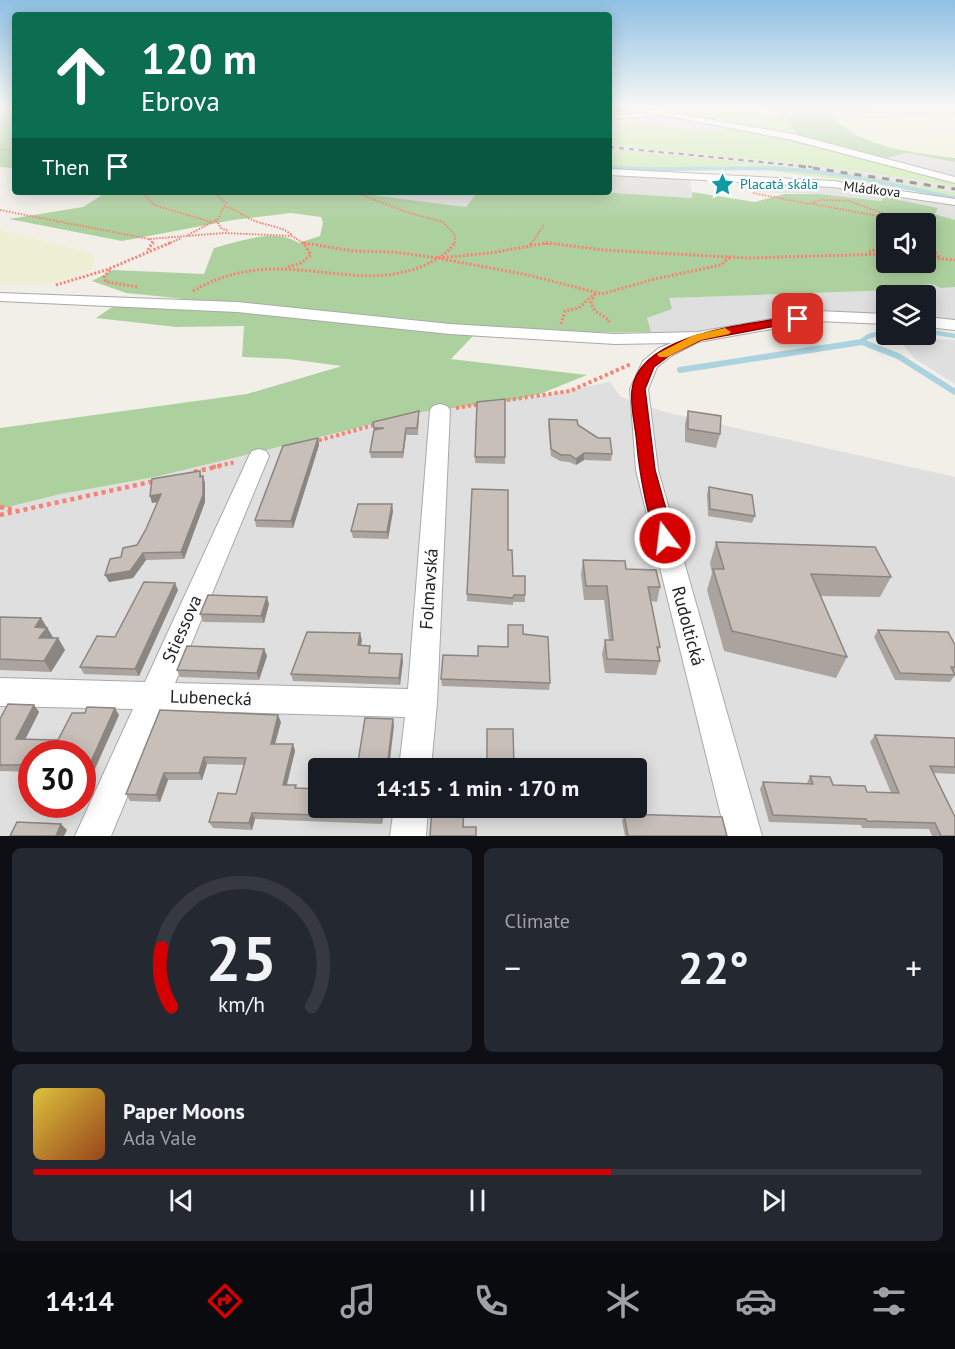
<!DOCTYPE html>
<meta charset="utf-8">
<style>
:root{--surface:#171b24;--page:#242831;--text:#f1f3f6;--muted:#9ea1a6;--line:#363941;--accent:#d40000}
body{margin:0;font-family:"PT Sans",sans-serif;background:var(--page);color:var(--text);height:100vh;display:flex;flex-direction:column;font-size:22px;white-space:nowrap}
*{box-sizing:border-box;margin:0}
p{font-size:20px;color:var(--muted)}
.icon{flex:none;width:33px;height:33px;fill:none;stroke:currentColor;stroke-width:2;stroke-linecap:round;stroke-linejoin:round}
.map{position:relative;height:836px;overflow:hidden}
.drawer{display:flex;flex-direction:column;gap:12px;padding:12px;background:#0d0f14;flex:1}
.drawer>*{flex:none}
.hud{position:absolute;left:12px;top:12px;width:600px;height:183px;border-radius:6px;box-shadow:0 3px 15px #0003;background:#0b6e4f;color:#fff;overflow:hidden}
.tools{position:absolute;left:876px;top:213px;display:grid;gap:12px}
.tools a{display:grid;place-items:center;width:60px;height:60px;border-radius:6px;background:var(--surface);box-shadow:0 3px 15px #0003;font-size:30px}
.speed{position:absolute;left:18px;top:740px;display:flex;gap:12px;font-size:30px;font-weight:700;text-align:center}
.speed>*{display:grid;place-content:center;width:78px;height:78px;border-radius:50%;background:var(--surface);box-shadow:0 3px 15px #0003;line-height:1}
.speed .limit{border:9px solid #d22;background:#fff;color:#111}
.pin{position:absolute;display:grid;place-items:center;width:51px;height:51px;color:#fff;margin:-26px;border-radius:12px;box-shadow:0 3px 9px #0006}
.me{position:absolute;width:66px;margin:-33px;rotate:345deg;stroke-linejoin:round;filter:drop-shadow(0 0 4px #0008)}
.turn{display:flex;align-items:center;gap:21px;height:126px;padding:0 30px;font-size:27px}
.turn .icon{width:78px;height:78px;stroke-width:2.5}
.turn b{display:block;font-size:42px;line-height:51px}
.then{display:flex;align-items:center;height:57px;padding:0 30px;background:#0003;gap:12px;font-size:22px}
.big{font-size:45px;font-weight:800;line-height:1.1}
.drawer .tile{flex:1;display:flex;flex-direction:column;justify-content:center;gap:9px;min-width:0;padding:0 21px;border-radius:9px;background:var(--page)}
.drawer .dial{align-items:center;gap:0}
.dial svg{height:156px;overflow:visible;fill:none;stroke:var(--line);stroke-width:7;stroke-linecap:round;text-anchor:middle}
.dial text{fill:var(--text);stroke:none}
.song{display:flex;align-items:center;gap:18px}
.cover{width:72px;height:72px;border-radius:9px;background:linear-gradient(135deg,hsl(50 70% 55%),hsl(20 70% 35%))}
.played{height:6px;border-radius:3px;background:linear-gradient(90deg,var(--accent) 65%,var(--line) 65%)}
.keys{display:flex;justify-content:space-around;direction:ltr}
.heat{display:flex;justify-content:space-between;align-items:center;font-size:33px;direction:ltr}
.drawer .tiles{flex:1;display:grid;gap:12px;grid-template-columns:1fr 1fr}
.tile:last-child{grid-column:span 2}
.trip{position:absolute;left:308px;top:758px;width:339px;height:60px;border-radius:6px;background:var(--surface);box-shadow:0 3px 15px #0003;font-weight:800;line-height:60px;text-align:center}
.tabs{display:flex;height:96px;justify-content:space-around;align-items:center;background:#090b0e;color:var(--muted)}
.tabs .icon{width:42px;height:42px}
.tabs .on{color:var(--accent)}
.tabs b{font-size:27px;color:var(--text)}
.map>svg:first-child{display:block}
.residential{fill:#e0dfdf;fill-rule:evenodd}
.industrial{fill:#ebdbe8}
.farmland{fill:#eef0d5}
.grass{fill:#cdebb0}
.forest{fill:#add19e;fill-rule:evenodd}
.lines{fill:none;stroke-linecap:round;stroke-linejoin:round}
.stream-far2{stroke:#aad3df;stroke-width:4}
.stream-far1{stroke:#aad3df;stroke-width:4.5}
.stream{stroke:#aad3df;stroke-width:6}
.minor-casing{stroke:#a9a9a9;stroke-width:2}
.path-far4{stroke:#fa8072;stroke-width:1.5;stroke-dasharray:1.5 1.5;stroke-linecap:butt}
.path-far3{stroke:#fa8072;stroke-width:2;stroke-dasharray:1.5 1.5;stroke-linecap:butt}
.path-far2{stroke:#fa8072;stroke-width:3;stroke-dasharray:2 2;stroke-linecap:butt}
.path-far1{stroke:#fa8072;stroke-width:4;stroke-dasharray:3 3;stroke-linecap:butt}
.path{stroke:#fa8072;stroke-width:4.5;stroke-dasharray:4 4;stroke-linecap:butt}
.minor{fill:#fff;fill-rule:evenodd}
.rail-far1{stroke:#707070;stroke-width:2;stroke-dasharray:5 5;stroke-linecap:butt}
.rail{stroke:#707070;stroke-width:3;stroke-dasharray:7 7;stroke-linecap:butt}
.wall{fill:#aba49e}
.shaded-wall{fill:#8b8681}
.building{fill:#c7bfb8;stroke:#8b8681;stroke-width:1.5}
.route{fill:#d40000;stroke:#8a0000;stroke-width:1.5}
.slow{fill:#f59e0b}
.labels{text-anchor:middle;stroke-width:4.5;stroke-linejoin:round;paint-order:stroke}
.far-culture-label{font-size:14px;fill:#0d838f;stroke:#fff;text-anchor:start}
.far-street-label{font-size:14px;fill:#222;stroke:#fff}
.near-street-label{font-size:18px;fill:#222;stroke:#fff}
</style>
<div class="map">
<svg width="955" height="836" viewBox="0 0 955 836">
<rect width="100%" height="100%" fill="#f2efe9"/>
<g class="residential">
<path d="M906,153L955,162V178L887,158Z"/>
<path d="M609,173L690,180L692,198L601,192H609Z"/>
<path d="M749,181L807,183L887,194L882,201L819,194L754,192Z"/>
<path d="M363,192H460L476,194L466,207L379,196Z"/>
<path d="M900,194L955,203V220L935,214L937,208L900,200Z"/>
<path d="M932,284L941,288L955,287V321L926,319V296H886V317L817,313L775,318L693,334L651,332L646,318L672,309L668,298L894,290L893,288Z"/>
<path d="M912,338L955,340V384L915,359L904,346Z"/>
<path d="M610,382L621,397L665,412L955,477V836H0V509L61,494L155,477L422,412L516,400ZM32,753H82V804H32ZM318,768H636V807H318Z"/>
</g>
<g class="industrial">
<path d="M609,107H618L734,127L715,132L633,123L609,136Z"/>
<path d="M609,145L853,169L955,187V192L852,174L609,149Z"/>
</g>
<g class="farmland">
<path d="M835,112L955,116V131L859,127L955,133V158L910,152L872,143L838,123L831,116Z"/>
<path d="M0,230L81,250L95,256L94,266L84,275L46,285H0Z"/>
</g>
<g class="grass">
<path d="M657,107H724L784,116L799,136L649,110Z"/>
<path d="M837,107H955V115L839,109Z"/>
<path d="M633,123L715,132L734,127L779,136L955,183V187C840,165 725,157 609,145V136Z"/>
<path d="M609,149L804,168L875,177L955,192V196L868,183L778,172L747,165L655,169L656,174L609,170Z"/>
</g>
<g class="forest">
<path d="M0,107H15V168L0,167Z"/>
<path d="M758,107H837L955,115L835,112L831,116C863,149 912,152 955,158V162L906,153L887,158L874,155L799,136L784,116Z"/>
<path d="M107,192H363L379,196L466,207L476,194L460,192H601L692,198V192L755,202L784,194H819L881,201L887,194L900,195V200L938,208L935,214L955,220V287L941,288L932,284L894,288L895,290L669,298L672,309L647,318L651,332C477,336 300,310 126,293L92,281L113,270L204,274L214,248C240,241 275,228 299,243L320,236L323,223L321,217L291,213L233,220L122,241L9,219L83,207ZM886,224H926V262H886Z"/>
<path d="M115,305L230,310L473,336L451,359L587,375L540,394L516,400L422,412L155,477L61,494L0,509V428L247,394L342,366L288,359L242,357L244,326L176,327L96,318Z"/>
</g>
<g class="lines">
<path class="stream-far2" d="M609,167C667,172 725,166 783,169C841,172 898,186 955,198"/>
<g class="stream-far1">
<path d="M926,331L955,336"/>
<path d="M862,342L867,337L886,331"/>
</g>
<g class="stream">
<path d="M864,340L862,342L898,356L955,392"/>
<path d="M680,370L862,342"/>
</g>
<defs>
<g id="minor">
<path d="M621,107H638L793,134L955,177V183L792,140Z"/>
<path d="M645,113V117H642L609,119V115Z"/>
<path d="M609,169L833,181L955,199V205L833,187L609,175Z"/>
<path d="M0,293L237,302L450,324L615,334L698,332L817,311L886,314V324L817,321L698,342L671,356L657,367L648,389L658,470L762,836H726L636,470L630,389L643,361L659,348L672,343L615,344L450,334L237,312L0,301Z"/>
<path d="M926,317L955,320V330L926,327Z"/>
<path d="M440,404L447,406L450,410L437,703L431,768H399L405,717L163,710L111,836H75L133,709L0,706V678L145,682L249,456L252,451L259,449L266,451L269,456L175,683L408,689L430,410L433,406Z"/>
<path d="M394,807H428L426,836H390Z"/>
</g>
</defs>
<use href="#minor" class="minor-casing"/>
<g class="path-far4">
<path d="M772,107L781,112L785,123"/>
<path d="M0,149L15,151"/>
</g>
<g class="path-far3">
<path d="M142,192L154,205L211,222"/>
<path d="M355,192L406,212L443,222L455,235V244"/>
<path d="M753,193L809,204L821,200L849,201L893,217L899,221L897,224"/>
<path d="M813,204L894,219"/>
<path d="M224,206C236,209 244,217 255,221C268,226 281,226 292,235"/>
<path d="M0,210L149,239L224,233L292,236L305,244"/>
<path d="M216,220L221,228L228,231"/>
<path d="M899,221L904,224"/>
<path d="M188,235L218,219L226,203L213,192"/>
<path d="M926,237L930,244"/>
<path d="M149,239L154,244"/>
<path d="M304,243L307,244"/>
<path d="M168,244L181,238"/>
<path d="M531,244L544,225"/>
<path d="M544,244H551"/>
<path d="M884,244L886,239"/>
</g>
<g class="path-far2">
<path d="M929,242L940,259"/>
<path d="M304,243L353,251L394,252L438,258L490,253L547,243L603,250L748,258L886,254"/>
<path d="M530,245L532,242"/>
<path d="M148,250L153,242"/>
<path d="M869,252L882,247L884,242"/>
<path d="M926,257L955,260"/>
<path d="M442,259L528,275L602,294L655,279L721,265L730,257"/>
<path d="M288,267L301,263L311,255L303,242"/>
<path d="M110,270L104,277L106,282L139,287"/>
<path d="M56,285L106,270L172,242"/>
<path d="M193,291C218,276 247,269 277,269C331,269 383,289 435,260C443,255 451,250 455,242"/>
<path d="M595,294L591,303L595,311L609,320V324"/>
<path d="M561,324L565,311L579,308L594,294"/>
</g>
<g class="path-far1">
<path d="M501,401L570,391L631,364"/>
<path d="M456,408L481,404"/>
<path d="M313,442L378,424"/>
<path d="M213,467L236,462"/>
</g>
<g class="path">
<path d="M194,472L220,466"/>
<path d="M0,507L16,510"/>
<path d="M0,515L155,481"/>
</g>
<use href="#minor" class="minor"/>
<path class="rail-far1" d="M609,147L812,167"/>
<path class="rail" d="M799,166L955,189"/>
</g>
<g class="wall">
<path d="M505,399V464L475,463L477,402Z"/>
<path d="M688,411L720,434L716,448L685,442V424Z"/>
<path d="M419,418L418,435H406L403,458H371L370,452L374,430L373,422Z"/>
<path d="M549,419L578,425L612,454L611,461L584,460L576,465L569,462L560,461L551,456L548,426Z"/>
<path d="M318,438L319,445L293,528L256,527L255,520Z"/>
<path d="M200,471L205,483V502L184,559L146,560L133,578L109,582L105,575L137,545L146,529L158,502L152,503Z"/>
<path d="M709,487L755,516L752,523L708,516L707,494Z"/>
<path d="M393,511L388,539L353,538L351,531Z"/>
<path d="M716,542L891,577L880,597L820,596L847,657L836,678L724,651L707,590L712,573L710,563Z"/>
<path d="M508,550L513,576L525,595V602H513V605L467,601V594Z"/>
<path d="M583,560L626,569L660,587L657,602L651,601L660,647L658,652L660,661L656,675L605,673L602,654L605,640H609L604,600H584L581,574Z"/>
<path d="M178,590L139,676L84,674L80,667L115,637Z"/>
<path d="M269,604L264,623L203,622L200,614Z"/>
<path d="M0,617L41,618L53,638H58L65,650L51,672L0,670Z"/>
<path d="M878,630L955,645V675L950,682L895,680L874,637Z"/>
<path d="M523,634L550,683L549,690L442,686L441,679L478,656L508,647Z"/>
<path d="M362,640L361,645L371,653L403,661L400,685L293,681L291,674Z"/>
<path d="M264,649L267,656L259,680L180,677L177,670Z"/>
<path d="M34,705L39,712L25,739L58,740L119,715L93,773H82V753H32V772L0,771V719Z"/>
<path d="M160,710L281,722L275,744H293L295,751L287,785H296L297,788L318,807H384L382,824L255,819L252,830L213,828L209,822L236,794L245,765L207,764L202,780H168L160,802L130,801L126,794Z"/>
<path d="M875,735L955,738V774L933,773L955,836H932L929,829L862,828L861,825L769,822L760,789L763,782L807,783L810,776L833,785L867,792L891,793L870,742Z"/>
<path d="M624,814L727,836H625L622,821Z"/>
</g>
<g class="shaded-wall">
<path d="M609,107H626V110L609,113Z"/>
<path d="M406,428V435L403,458V452Z"/>
<path d="M318,438L319,445L293,528L291,521Z"/>
<path d="M584,453V460L576,465V459Z"/>
<path d="M203,476L205,483V502L184,559L181,552Z"/>
<path d="M161,494L164,501L152,503L150,496Z"/>
<path d="M392,504L393,511L388,539L387,532Z"/>
<path d="M143,553L146,560L133,578L109,582L105,575Z"/>
<path d="M175,583L178,590L139,676L135,669Z"/>
<path d="M267,597L269,604L264,623L261,616Z"/>
<path d="M41,618L48,629L54,639L39,638L35,627Z"/>
<path d="M360,633L362,640L359,652L358,645Z"/>
<path d="M58,638L65,650L51,672L44,661Z"/>
<path d="M264,649L267,656L259,680L257,673Z"/>
<path d="M402,654L403,661L400,685L399,678Z"/>
<path d="M34,705L39,712L22,746L16,739Z"/>
<path d="M115,708L119,715L93,773L89,766Z"/>
<path d="M278,715L281,722L273,751L271,744Z"/>
<path d="M393,719L394,726L389,768H387Z"/>
<path d="M293,744L295,751L285,791L283,785Z"/>
<path d="M204,757L207,764L202,780L199,773Z"/>
<path d="M164,773L168,780L160,802L156,795Z"/>
<path d="M382,807H384L382,824L381,817Z"/>
<path d="M252,813L255,819L252,830L249,823Z"/>
<path d="M61,824L67,830L64,836H56Z"/>
</g>
<g class="building">
<path d="M505,399V457H475L477,402Z"/>
<path d="M419,411L417,428H406L403,452H370L374,430L384,428H374L373,422Z"/>
<path d="M688,411L721,416L720,434L688,429Z"/>
<path d="M549,419L577,420L578,425L598,438H610L612,454L584,453L576,459L570,455H561L551,449Z"/>
<path d="M318,438L291,521L255,520L283,446Z"/>
<path d="M200,471V477L203,476V495L181,552L143,553L130,571L105,575L110,559L121,557L123,548L137,545L146,529L161,494L150,496L152,479Z"/>
<path d="M709,487L752,495L755,516L710,509Z"/>
<path d="M472,489L508,490V550H512L513,576H525V595H514L513,598L467,594Z"/>
<path d="M358,504H392L387,532L351,531Z"/>
<path d="M716,542L875,547L891,577L811,574L847,657L732,631L713,569H724Z"/>
<path d="M583,560L625,561L626,569L656,570L660,587H648L660,647H657L660,661L607,659L605,640H613L607,586H586Z"/>
<path d="M144,582L175,583L135,669L80,667L97,636L115,637Z"/>
<path d="M208,595L267,597L261,616L200,614Z"/>
<path d="M0,617L41,618L35,627L47,628L39,638H58L44,661L0,659Z"/>
<path d="M508,625H523V634L548,637L550,683L441,679L443,655L478,656V646L508,647Z"/>
<path d="M878,630L948,632L955,645V667H951L955,675L900,673Z"/>
<path d="M307,632L360,633L358,645L370,646L369,653L402,654L399,678L291,674Z"/>
<path d="M187,646L264,649L257,673L177,670Z"/>
<path d="M8,704L34,705L16,739L58,740L72,713H85L87,707L115,708L89,766H82V753H32V765H0V719Z"/>
<path d="M160,710L278,715L271,744H293L283,785H296L295,788L318,789V807H382L381,817L252,813L249,823L209,822L218,793L236,794L246,758L204,757L199,773H164L156,795L126,794Z"/>
<path d="M365,718L393,719L387,768H357Z"/>
<path d="M487,729H513L514,768H435L436,760L487,761Z"/>
<path d="M875,735L955,738V767L930,766L955,817V836H941L935,823L867,821L866,819L773,815L763,782L813,784L810,776L830,777L833,785L865,786L867,792L899,793Z"/>
<path d="M432,807H464L463,827H476V836H430Z"/>
<path d="M624,814L722,817L727,836H628Z"/>
<path d="M17,822L61,824L56,836H10Z"/>
</g>
<linearGradient id="sky" x2="0" y2="1"><stop stop-color="#8fc0e4"/><stop offset="0.48" stop-color="#f9f8f5"/><stop offset="1" stop-color="#f9f8f5" stop-opacity="0"/></linearGradient>
<rect width="955" height="224" fill="url(#sky)"/>
<path class="route" d="M798,316L803,319L802,321L701,340L670,355L654,367L645,389L655,470L674,538L671,543L665,545L659,543C648,523 639,469 637,445C636,428 630,407 632,390C639,332 753,324 798,316Z"/>
<path class="slow" d="M725,328L731,332L729,334L701,340L667,357H659L657,354L694,335Z"/>
<defs>
<symbol id="sight-bare" viewBox="-9 -9 18 18"><path d="M0-6L1.8-2.2L6-1.7L2.9 1.2L3.7 5.4L0 3.3L-3.7 5.4L-2.9 1.2L-6-1.7L-1.8-2.2Z" fill="#0f9aa8" stroke="#fff" stroke-width="2.5" paint-order="stroke"/></symbol>
</defs>
<g fill-rule="evenodd">
<use href="#sight-bare" x="706" y="168" width="33" height="33"/>
</g>
<g class="labels">
<g class="far-culture-label">
<text x="740" y="189">Placatá skála</text>
</g>
<g class="far-street-label">
<text transform="translate(872 189) rotate(7)" y="5">Mládkova</text>
</g>
<g class="near-street-label">
<text transform="translate(429 589) rotate(-86)" y="6">Folmavská</text>
<text transform="translate(688 626) rotate(75)" y="6">Rudoltická</text>
<text transform="translate(182 629) rotate(-66)" y="6">Stiessova</text>
<text transform="translate(211 698) rotate(2)" y="6">Lubenecká</text>
</g>
</g>
</svg>
<div class="tools">
<a><svg class="icon" aria-label="sound" viewBox="0 0 24 24"><path d="M4 9h4l5-4v14l-5-4H4zM17 9q2 3 0 6"/></svg></a>
<a><svg class="icon" aria-label="layers" viewBox="0 0 24 24"><path d="M12 4l9 5-9 5-9-5zM3 14l9 5 9-5"/></svg></a>
</div>
<div class="speed"><div class="limit">30</div></div>
<div class="pin" style="left:798px;top:319px;background:#d93025"><svg class="icon" aria-label="arrive" viewBox="0 0 24 24"><path d="M6 21V4h12l-3 4 3 4H6"/></svg></div>
<svg class="me" style="left:665px;top:538px" viewBox="-20 -20 40 40"><circle r="17" fill="#d40000" stroke="#fff" stroke-width="3"/><path d="M0-11L8 9 0 5-8 9z" fill="#fff"/></svg>
<div class="trip">14:15 · 1 min · 170 m</div>
<div class="hud">
<div class="turn"><svg class="icon" aria-label="ahead" viewBox="0 0 24 24"><path d="M12 20V5M6 11l6-6 6 6"/></svg><div><b>120 m</b>Ebrova</div></div>
<div class="then">Then<svg class="icon" aria-label="arrive" viewBox="0 0 24 24"><path d="M6 21V4h12l-3 4 3 4H6"/></svg></div>
</div>
</div>
<section class="drawer">
<div class="tiles">
<div class="tile dial"><svg viewBox="0 0 100 80">
<path d="M14 69A42 42 0 1 1 86 69"/>
<path d="M14 69A42 42 0 0 1 9 39" stroke="#d40000"/>
<text x="50" y="56" font-size="32" font-weight="700">25</text>
<text x="50" y="72" font-size="11">km/h</text>
</svg></div>
<div class="tile"><p>Climate</p>
<div class="heat"><a>−</a><b class="big">22°</b><a>+</a></div>
</div>
<div class="tile">
<div class="song"><i class="cover"></i><div><b>Paper Moons</b><p>Ada Vale</p></div></div>
<div class="played"></div>
<div class="keys"><svg class="icon" aria-label="previous" viewBox="0 0 24 24"><path d="M18 5L8 12l10 7zM5 5v14"/></svg><svg class="icon" aria-label="pause" viewBox="0 0 24 24"><path d="M8 5v14M16 5v14"/></svg><svg class="icon" aria-label="next" viewBox="0 0 24 24"><path d="M6 5l10 7-10 7zM19 5v14"/></svg></div>
</div>
</div>
</section>
<nav class="tabs">
<b>14:14</b>
<svg class="icon on" aria-label="directions" viewBox="0 0 24 24"><path d="M12 3l9 9-9 9-9-9zM9 14v-3h6M13 9l2 2-2 2"/></svg>
<svg class="icon" aria-label="music" viewBox="0 0 24 24"><path d="M9 18V5l10-2v13"/><circle cx="6" cy="18" r="3"/><circle cx="16" cy="16" r="3"/></svg>
<svg class="icon" aria-label="phone" viewBox="0 0 24 24"><path d="M5 4h4l2 5-3 2q2 4 5 5l2-3 5 2v4C11 20 4 13 5 4z"/></svg>
<svg class="icon" aria-label="climate" viewBox="0 0 24 24"><path d="M12 3v18M4 7l16 10M4 17L20 7"/></svg>
<svg class="icon" aria-label="car" viewBox="0 0 24 24"><path d="M5 17H2v-5l4-1 3-4h7l3 4 3 1v5h-3M9 17h6M6 11h13"/><circle cx="7" cy="17" r="2"/><circle cx="17" cy="17" r="2"/></svg>
<svg class="icon" aria-label="filters" viewBox="0 0 24 24"><path d="M4 7h16M4 17h16"/><circle cx="9" cy="7" r="2"/><circle cx="15" cy="17" r="2"/></svg>
</nav>
